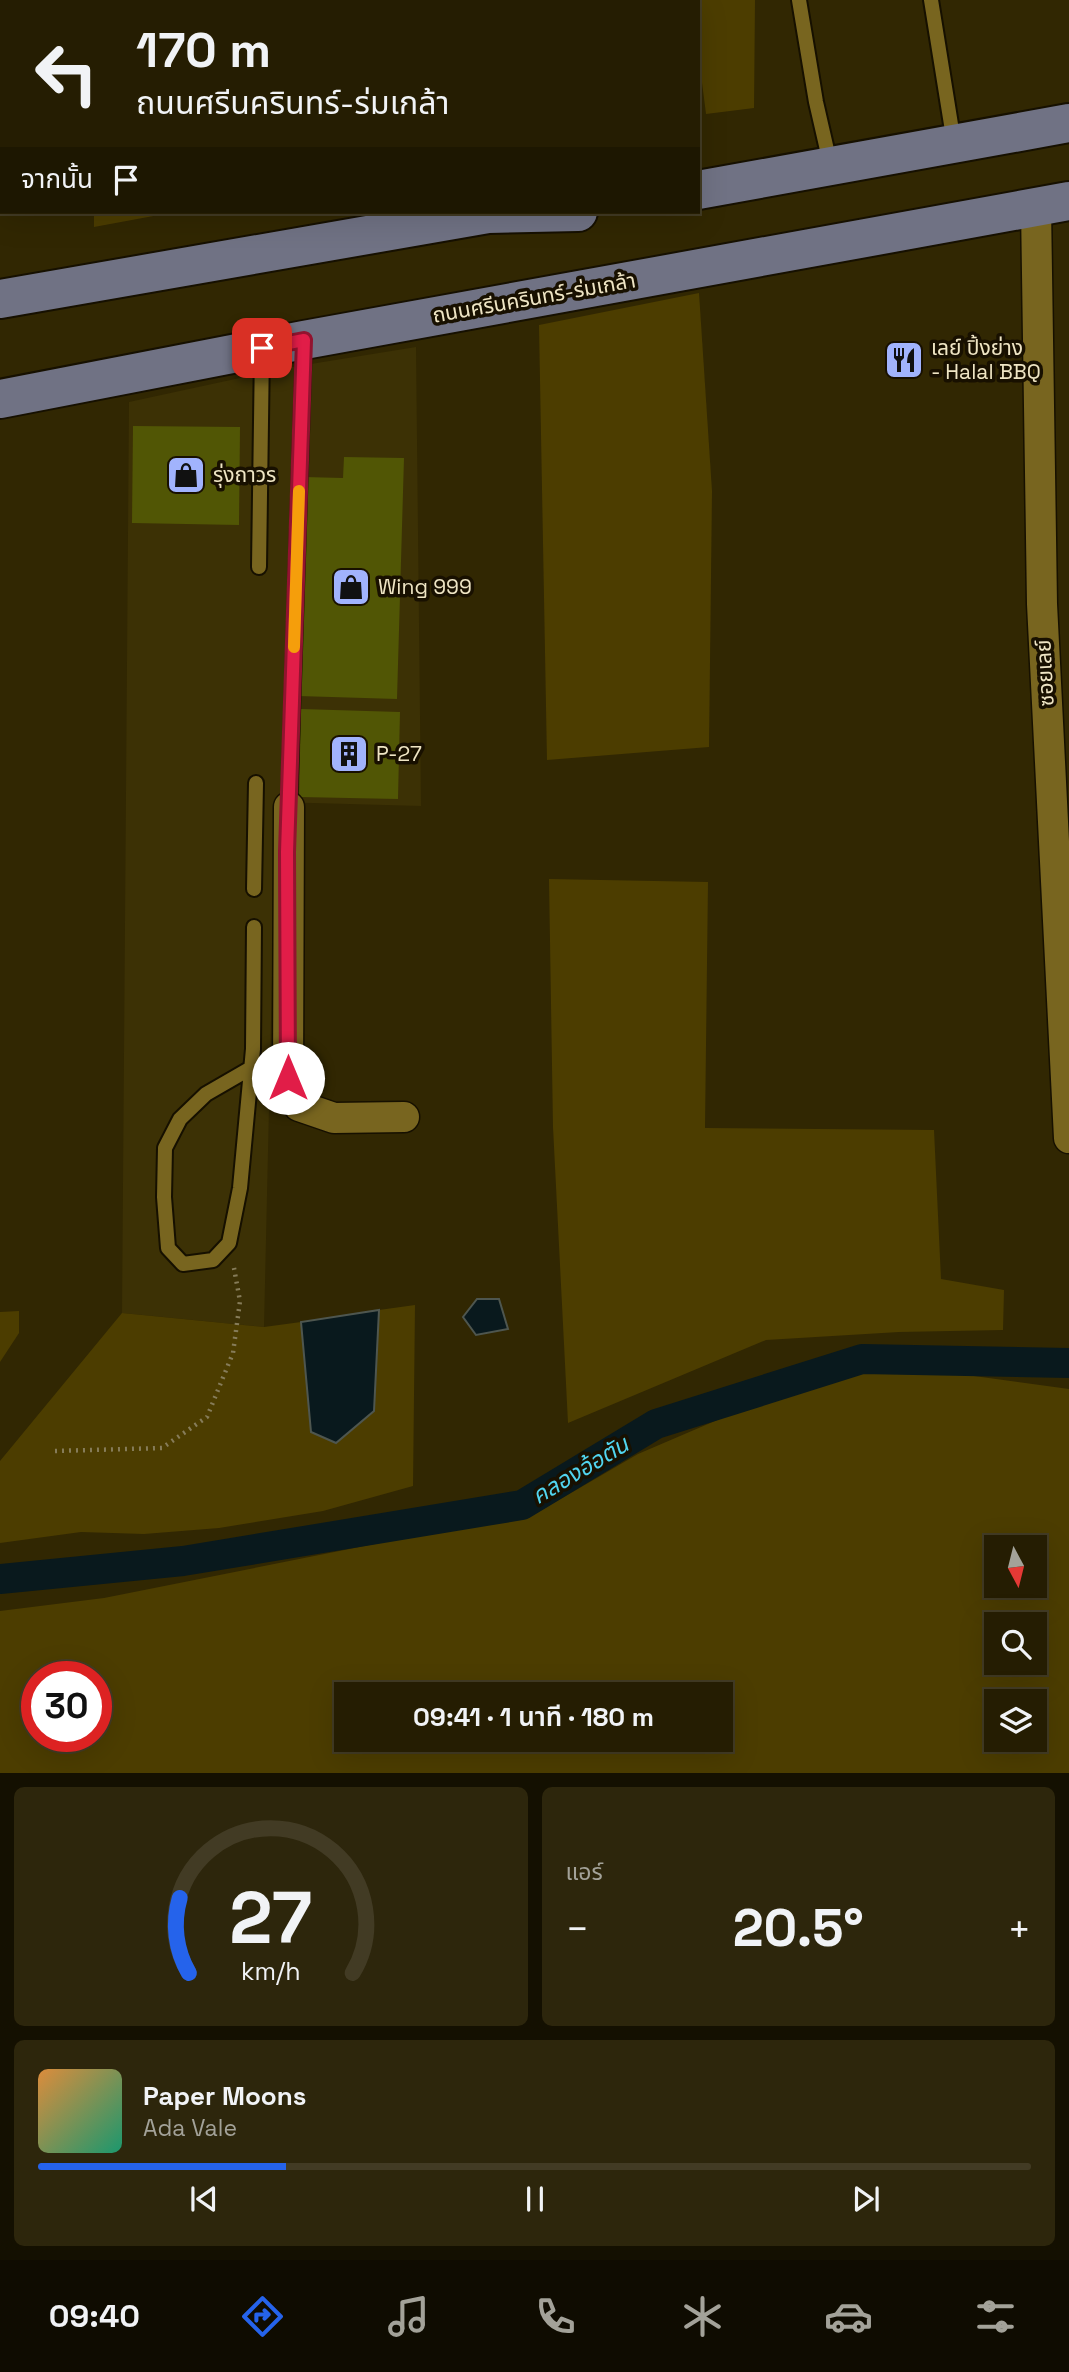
<!DOCTYPE html>
<html lang="th">
<meta charset="utf-8">
<style>
:root{--surface:#251d02;--page:#2d260c;--text:#f1f3f6;--muted:#a3a299;--line:#423b24;--accent:#2563eb}
body{margin:0;font-family:"Space Grotesk","Noto Sans Thai",sans-serif;background:var(--page);color:var(--text);height:100vh;display:flex;flex-direction:column;font-size:26px;white-space:nowrap}
*{box-sizing:border-box;margin:0}
p{font-size:23px;color:var(--muted)}
.icon{flex:none;width:38px;height:38px;fill:none;stroke:currentColor;stroke-width:2;stroke-linecap:round;stroke-linejoin:round}
.map{position:relative;height:1773px;overflow:hidden}
.drawer{display:flex;flex-direction:column;gap:14px;padding:14px;background:#141001;flex:1}
.drawer>*{flex:none}
.top-card{position:absolute;left:0px;top:0px;width:700px;height:214px;box-shadow:0 7px 28px #0002,0 0 0 2px var(--line);background:#251d02;color:var(--text);overflow:hidden}
.needle{width:46px;rotate:173deg}
.controls{position:absolute;left:984px;top:1535px;display:grid;gap:14px}
.controls a{display:grid;place-items:center;width:63px;height:63px;border-radius:0px;background:var(--surface);box-shadow:0 7px 28px #0002,0 0 0 2px var(--line);font-size:35px}
.speed{position:absolute;left:21px;top:1661px;display:flex;gap:14px;font-size:35px;font-weight:700;text-align:center}
.speed>*{display:grid;place-content:center;width:91px;height:91px;border-radius:50%;background:var(--surface);box-shadow:0 7px 28px #0002,0 0 0 2px var(--line);line-height:1}
.speed .limit{border:10px solid #d22;background:#fff;color:#111}
.pin{position:absolute;display:grid;place-items:center;width:60px;height:60px;color:#fff;margin:-30px;border-radius:14px;box-shadow:0 4px 10px #0006}
.me{position:absolute;width:77px;margin:-38px;rotate:0deg;stroke-linejoin:round;filter:drop-shadow(0 0 5px #0008)}
.turn{display:flex;align-items:center;gap:24px;height:147px;padding:0 21px;font-size:32px}
.turn .icon{width:91px;height:91px;stroke-width:2.5}
.turn b{display:block;font-size:49px;line-height:60px}
.then{display:flex;align-items:center;height:66px;padding:0 21px;background:#0003;gap:14px;font-size:26px}
.big{font-size:52px;font-weight:600;line-height:1.1}
.drawer .card{flex:1;display:flex;flex-direction:column;justify-content:center;gap:10px;min-width:0;padding:0 24px;border-radius:10px;background:var(--page)}
.drawer .dial{align-items:center;gap:0}
.dial svg{height:182px;overflow:visible;fill:none;stroke:var(--line);stroke-width:7;stroke-linecap:round;text-anchor:middle}
.dial text{fill:var(--text);stroke:none}
.song{display:flex;align-items:center;gap:21px}
.cover{width:84px;height:84px;border-radius:10px;background:linear-gradient(135deg,hsl(30 70% 55%),hsl(160 70% 35%))}
.played{height:7px;border-radius:4px;background:linear-gradient(90deg,var(--accent) 25%,var(--line) 25%)}
.keys{display:flex;justify-content:space-around;direction:ltr}
.heat{display:flex;justify-content:space-between;align-items:center;font-size:38px;direction:ltr}
.drawer .tiles{flex:1;display:grid;gap:14px;grid-template-columns:1fr 1fr}
.card:last-child{grid-column:span 2}
.trip{position:absolute;left:334px;top:1682px;width:399px;height:70px;border-radius:0px;background:var(--surface);box-shadow:0 7px 28px #0002,0 0 0 2px var(--line);font-weight:600;line-height:70px;text-align:center}
.tab-bar{display:flex;height:112px;justify-content:space-around;align-items:center;background:#0f0c01;color:var(--muted)}
.tab-bar .icon{width:49px;height:49px}
.tab-bar .selected{color:var(--accent)}
.tab-bar b{font-size:32px;color:var(--text)}
.map>svg:first-child{display:block}
.built{fill:#3c3105}
.green{fill:#4c3d00;fill-rule:evenodd}
.water{fill:#09191d;stroke:#4e564f;stroke-width:2}
.lines{fill:none;stroke-linecap:round;stroke-linejoin:round}
.canal{stroke:#09191d;stroke-width:30}
.building{fill:#515605}
.service-casing{stroke:#161000;stroke-width:18}
.minor-casing{stroke:#161000;stroke-width:33}
.primary-casing{stroke:#161000;stroke-width:42}
.path{stroke:#867c59;stroke-width:4.5;stroke-dasharray:2 5;stroke-linecap:butt}
.service{stroke:#78651f;stroke-width:14}
.minor{stroke:#78651f;stroke-width:30}
.primary{stroke:#707284;stroke-width:38}
.route-casing{stroke:#92132f;stroke-width:18}
.route{stroke:#e11d48;stroke-width:12}
.slow{stroke:#f59e0b;stroke-width:12}
.labels{text-anchor:middle;stroke-width:7;stroke-linejoin:round;paint-order:stroke}
.street-label{font-size:21px;fill:#efe5c4;stroke:#181000}
.poi-label{font-size:21px;fill:#efe5c4;stroke:#181000;text-anchor:start}
.water-label{font-size:23px;font-style:italic;fill:#51d5ef;stroke:#181000}
</style>
<div class="map">
<svg width="1069" height="1774" viewBox="0 0 1069 1774">
<rect width="100%" height="100%" fill="#312702"/>
<path class="built" d="M416,347L421,806L276,802L264,1327L122,1313L129,402L286,368Z"/>
<g class="green">
<path d="M74,0H398L74,2Z"/>
<path d="M506,0H755L754,108L706,114L698,51V2Z"/>
<path d="M94,212H175L94,227Z"/>
<path d="M699,293L712,491L709,747L547,760L539,325Z"/>
<path d="M549,879L708,882L705,1128L934,1130L941,1279L1004,1290L1003,1330L899,1332L766,1340L568,1423L553,1127Z"/>
<path d="M415,1305L413,1486L323,1511L219,1528L144,1534L81,1532L0,1543V1461L122,1313L264,1327L301,1322L311,1432L374,1411L379,1310Z"/>
<path d="M19,1311V1333L0,1362V1312Z"/>
<path d="M877,1368L945,1372L1069,1389V1773H0V1611L104,1598L540,1511L638,1454L757,1403ZM996,1547H1034V1586H996ZM996,1624H1034V1662H996ZM96,1676V1736H37V1676ZM346,1694H721V1740H346ZM996,1701H1034V1740H996Z"/>
</g>
<g class="water">
<path d="M477,1299H499L508,1329L476,1335L463,1317Z"/>
<path d="M379,1310L374,1411L336,1443L311,1432L301,1322Z"/>
</g>
<g class="lines">
<path class="canal" d="M0,1579L183,1561L522,1505L656,1424L862,1359L1069,1363"/>
</g>
<g class="building">
<path d="M133,426L240,427L239,525L132,523Z"/>
<path d="M344,457L404,458L397,699L298,696L304,477L343,478Z"/>
<path d="M301,709L400,712L398,799L299,797Z"/>
</g>
<g class="lines">
<defs>
<g id="service">
<path d="M573,0V2"/>
<path d="M799,0L816,102L830,163"/>
<path d="M931,0L954,143"/>
<path d="M0,135H2"/>
<path d="M259,567L262,349"/>
<path d="M289,807L304,341"/>
<path d="M254,889L256,783"/>
<path d="M251,1068L206,1094L180,1119L165,1148L164,1197L168,1248L183,1264L213,1260L229,1243L240,1188L253,1049L254,927"/>
</g>
<g id="minor">
<path d="M1036,207L1042,604L1069,1138"/>
<path d="M289,807L288,1078L299,1106L334,1118L404,1117"/>
</g>
<g id="primary">
<path d="M698,190L1069,123"/>
<path d="M0,299L488,214L578,212"/>
<path d="M0,399L304,340L1069,201"/>
</g>
</defs>
<use href="#service" class="service-casing"/>
<use href="#minor" class="minor-casing"/>
<use href="#primary" class="primary-casing"/>
<g class="path">
<path d="M492,0V2"/>
<path d="M55,1451L162,1448L207,1417L233,1353L240,1301L234,1268"/>
</g>
<use href="#service" class="service"/>
<use href="#minor" class="minor"/>
<use href="#primary" class="primary"/>
</g>
<g class="lines">
<defs>
<path id="route" d="M262,348L304,340L287,852L288,1078"/>
</defs>
<use href="#route" class="route-casing"/>
<use href="#route" class="route"/>
<path class="slow" d="M294,647L299,491"/>
</g>
<defs>
<symbol id="restaurant-square" viewBox="-11 -11 22 22"><rect x="-9" y="-9" width="18" height="18" rx="4" fill="#a1b3fd" stroke="#181000"/><path d="M-5-6h1v4h1v-4h1v4h1v-4h1v5L-1.5 .5V6h-2V.5L-5-1ZM5-6V6H3V1.5H1.5Q1.5-4 5-6Z" fill="#111"/></symbol>
<symbol id="shop-square" viewBox="-11 -11 22 22"><rect x="-9" y="-9" width="18" height="18" rx="4" fill="#a1b3fd" stroke="#181000"/><path d="M-5-2.5h2.3a2.7 3.5 0 0 1 5.4 0H5L5.5 6h-11ZM-1.5-2.5h3a1.5 2.3 0 0 0-3 0Z" fill="#111"/></symbol>
<symbol id="building-square" viewBox="-11 -11 22 22"><rect x="-9" y="-9" width="18" height="18" rx="4" fill="#a1b3fd" stroke="#181000"/><path d="M-4-6H4V6H1V3H-1V6H-4ZM-2.5-4.3h1.7v1.8h-1.7ZM.8-4.3h1.7v1.8H.8ZM-2.5-1h1.7V.8h-1.7ZM.8-1h1.7V.8H.8Z" fill="#111"/></symbol>
</defs>
<g fill-rule="evenodd">
<use href="#restaurant-square" x="882" y="338" width="44" height="44"/>
<use href="#shop-square" x="164" y="453" width="44" height="44"/>
<use href="#shop-square" x="329" y="565" width="44" height="44"/>
<use href="#building-square" x="327" y="732" width="44" height="44"/>
</g>
<g class="labels">
<g class="street-label">
<text transform="translate(534 298) rotate(-10)" y="7">ถนนศรีนครินทร์-ร่มเกล้า</text>
<text transform="translate(1045 673) rotate(-93)" y="7">ซอยเลย์</text>
</g>
<g class="poi-label">
<text x="931" y="355">เลย์ ปิ้งย่าง<tspan x="931" dy="24">- Halal BBQ</tspan></text>
<text x="213" y="482">รุ่งถาวร</text>
<text x="378" y="594">Wing 999</text>
<text x="376" y="761">P-27</text>
</g>
<g class="water-label">
<text transform="translate(580 1470) rotate(-31)" y="8">คลองอ้อตัน</text>
</g>
</g>
</svg>
<div class="controls">
<a><svg class="needle" viewBox="-14 -14 28 28"><path d="M0-13l5 13h-10z" fill="#e53935"/><path d="M0 13l5-13h-10z" fill="#a3a299"/></svg></a>
<a><svg class="icon" aria-label="search" viewBox="0 0 24 24"><circle cx="10" cy="10" r="6"/><path d="M15 15l6 6"/></svg></a>
<a><svg class="icon" aria-label="layers" viewBox="0 0 24 24"><path d="M12 4l9 5-9 5-9-5zM3 14l9 5 9-5"/></svg></a>
</div>
<div class="speed"><div class="limit">30</div></div>
<div class="pin" style="left:262px;top:348px;background:#d93025"><svg class="icon" aria-label="arrive" viewBox="0 0 24 24"><path d="M6 21V4h12l-3 4 3 4H6"/></svg></div>
<svg class="me" style="left:288px;top:1078px" viewBox="-20 -20 40 40"><circle r="19" fill="#fff"/><path d="M0-13L10 11 0 6-10 11z" fill="#e11d48"/></svg>
<div class="trip">09:41 · 1 นาที · 180 m</div>
<div class="top-card">
<div class="turn"><svg class="icon" aria-label="left" viewBox="0 0 24 24"><path d="M17 20v-9H6M10 6l-5 5 5 5"/></svg><div><b>170 m</b>ถนนศรีนครินทร์-ร่มเกล้า</div></div>
<div class="then">จากนั้น<svg class="icon" aria-label="arrive" viewBox="0 0 24 24"><path d="M6 21V4h12l-3 4 3 4H6"/></svg></div>
</div>
</div>
<section class="drawer">
<div class="tiles">
<div class="card dial"><svg viewBox="0 0 100 80">
<path d="M14 69A42 42 0 1 1 86 69"/>
<path d="M14 69A42 42 0 0 1 10 36" stroke="#2563eb"/>
<text x="50" y="56" font-size="32" font-weight="700">27</text>
<text x="50" y="72" font-size="11">km/h</text>
</svg></div>
<div class="card"><p>แอร์</p>
<div class="heat"><a>−</a><b class="big">20.5°</b><a>+</a></div>
</div>
<div class="card">
<div class="song"><i class="cover"></i><div><b>Paper Moons</b><p>Ada Vale</p></div></div>
<div class="played"></div>
<div class="keys"><svg class="icon" aria-label="previous" viewBox="0 0 24 24"><path d="M18 5L8 12l10 7zM5 5v14"/></svg><svg class="icon" aria-label="pause" viewBox="0 0 24 24"><path d="M8 5v14M16 5v14"/></svg><svg class="icon" aria-label="next" viewBox="0 0 24 24"><path d="M6 5l10 7-10 7zM19 5v14"/></svg></div>
</div>
</div>
</section>
<nav class="tab-bar">
<b>09:40</b>
<svg class="icon selected" aria-label="directions" viewBox="0 0 24 24"><path d="M12 3l9 9-9 9-9-9zM9 14v-3h6M13 9l2 2-2 2"/></svg>
<svg class="icon" aria-label="music" viewBox="0 0 24 24"><path d="M9 18V5l10-2v13"/><circle cx="6" cy="18" r="3"/><circle cx="16" cy="16" r="3"/></svg>
<svg class="icon" aria-label="phone" viewBox="0 0 24 24"><path d="M5 4h4l2 5-3 2q2 4 5 5l2-3 5 2v4C11 20 4 13 5 4z"/></svg>
<svg class="icon" aria-label="climate" viewBox="0 0 24 24"><path d="M12 3v18M4 7l16 10M4 17L20 7"/></svg>
<svg class="icon" aria-label="car" viewBox="0 0 24 24"><path d="M5 17H2v-5l4-1 3-4h7l3 4 3 1v5h-3M9 17h6M6 11h13"/><circle cx="7" cy="17" r="2"/><circle cx="17" cy="17" r="2"/></svg>
<svg class="icon" aria-label="filters" viewBox="0 0 24 24"><path d="M4 7h16M4 17h16"/><circle cx="9" cy="7" r="2"/><circle cx="15" cy="17" r="2"/></svg>
</nav>
